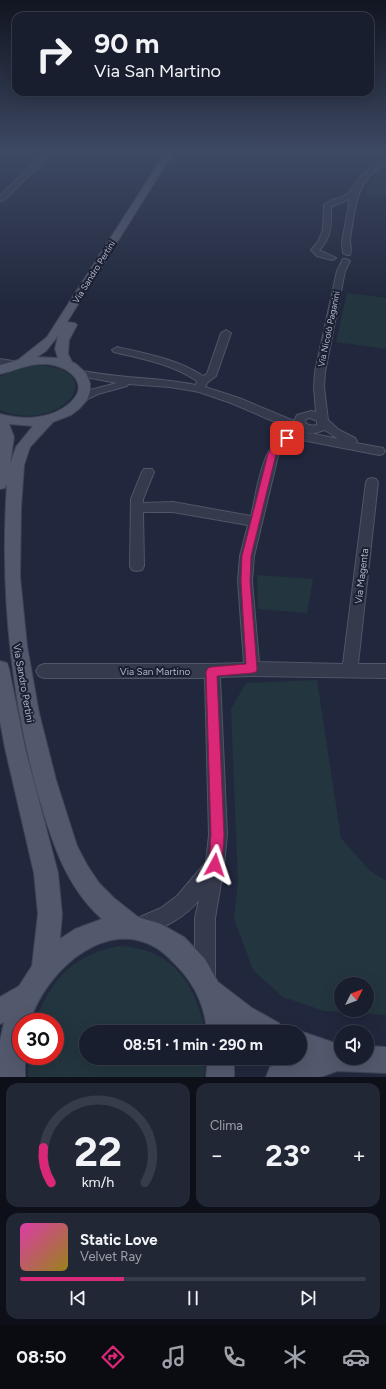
<!DOCTYPE html>
<html lang="it">
<meta charset="utf-8">
<style>
:root{--surface:#191e2e;--page:#222736;--text:#f1f3f6;--muted:#9fa2aa;--line:#373c4a;--accent:#db2777}
body{margin:0;font-family:Figtree,sans-serif;background:var(--page);color:var(--text);height:100vh;display:flex;flex-direction:column;font-size:15px;white-space:nowrap}
*{box-sizing:border-box;margin:0}
p{font-size:13px;color:var(--muted)}
.icon{flex:none;width:22px;height:22px;fill:none;stroke:currentColor;stroke-width:2;stroke-linecap:round;stroke-linejoin:round}
.map{position:relative;height:1077px;overflow:hidden}
.details{display:flex;flex-direction:column;gap:6px;padding:6px;background:#0e1019;flex:1}
.details>*{flex:none}
.top-card{position:absolute;left:12px;top:12px;width:362px;height:84px;border-radius:12px;box-shadow:0 4px 16px #0002,0 0 0 1px var(--line);background:#191e2e;color:var(--text);overflow:hidden}
.needle{width:26px;rotate:48deg}
.controls{position:absolute;left:334px;top:977px;display:grid;gap:8px}
.controls a{display:grid;place-items:center;width:40px;height:40px;border-radius:50%;background:var(--surface);box-shadow:0 4px 16px #0002,0 0 0 1px var(--line);font-size:20px}
.speed{position:absolute;left:12px;top:1013px;display:flex;gap:8px;font-size:20px;font-weight:700;text-align:center}
.speed>*{display:grid;place-content:center;width:52px;height:52px;border-radius:50%;background:var(--surface);box-shadow:0 4px 16px #0002,0 0 0 1px var(--line);line-height:1}
.speed .limit{border:6px solid #d22;background:#fff;color:#111}
.pin{position:absolute;display:grid;place-items:center;width:34px;height:34px;color:#fff;margin:-17px;border-radius:8px;box-shadow:0 2px 6px #0006}
.me{position:absolute;width:44px;margin:-22px;rotate:5deg;stroke-linejoin:round;filter:drop-shadow(0 0 3px #0008)}
.turn{display:flex;align-items:center;gap:14px;height:84px;padding:0 16px;font-size:18px}
.turn .icon{width:52px;height:52px;stroke-width:2.5}
.turn b{display:block;font-size:28px;line-height:34px}
.big{font-size:30px;font-weight:700;line-height:1.1}
.details .tile{flex:1;display:flex;flex-direction:column;justify-content:center;gap:6px;min-width:0;padding:0 14px;border-radius:12px;background:var(--page)}
.details .dial{align-items:center;gap:0}
.dial svg{height:104px;overflow:visible;fill:none;stroke:var(--line);stroke-width:7;stroke-linecap:round;text-anchor:middle}
.dial text{fill:var(--text);stroke:none}
.song{display:flex;align-items:center;gap:12px}
.cover{width:48px;height:48px;border-radius:6px;background:linear-gradient(135deg,hsl(320 70% 55%),hsl(50 70% 35%))}
.played{height:4px;border-radius:2px;background:linear-gradient(90deg,var(--accent) 30%,var(--line) 30%)}
.keys{display:flex;justify-content:space-around;direction:ltr}
.heat{display:flex;justify-content:space-between;align-items:center;font-size:22px;direction:ltr}
.details .tiles{flex:1;display:grid;gap:6px;grid-template-columns:1fr 1fr}
.tile:last-child{grid-column:span 2}
.trip{position:absolute;left:79px;top:1025px;width:228px;height:40px;border-radius:20px;background:var(--surface);box-shadow:0 4px 16px #0002,0 0 0 1px var(--line);font-weight:700;line-height:40px;text-align:center}
.menu{display:flex;height:64px;justify-content:space-around;align-items:center;background:#0a0c12;color:var(--muted)}
.menu .icon{width:28px;height:28px}
.menu .active{color:var(--accent)}
.menu b{font-size:18px;color:var(--text)}
.map>svg:first-child{display:block}
.green{fill:#23353e;fill-rule:evenodd}
.lines{fill:none;stroke-linecap:round;stroke-linejoin:round}
.minor-casing{stroke:#505567;stroke-width:2}
.major-casing{stroke:#3e4355;stroke-width:2}
.minor{fill:#353a4d;fill-rule:evenodd}
.major{fill:#53596d;fill-rule:evenodd}
.route{fill:#db2777;stroke:#8e194d}
.labels{text-anchor:middle;stroke-width:4;stroke-linejoin:round;paint-order:stroke}
.far-street-label{font-size:9px;fill:#b1b5c8;stroke:#1a1f31}
.street-label{font-size:10px;fill:#b1b5c8;stroke:#1a1f31}
</style>
<div class="map">
<svg width="386" height="1077" viewBox="0 0 386 1077">
<rect width="100%" height="100%" fill="#21283d"/>
<g class="green">
<path d="M386,169V195L365,196C368,183 373,174 386,169Z"/>
<path d="M347,293L386,298V349L336,342Z"/>
<path d="M39,365C114,371 59,435 0,410V377L17,368Z"/>
<path d="M257,575L313,579L307,613L258,609Z"/>
<path d="M317,680L341,838L369,870L386,881V1015L324,1011L283,997L253,970L234,919L238,882L231,709L246,683ZM341,984H367V1010H341Z"/>
<path d="M120,946C172,949 196,983 205,1032H86V1058H206L204,1077H28V1056H55V1022H35C51,980 73,954 120,946Z"/>
</g>
<g class="lines">
<defs>
<g id="minor">
<path d="M45,153H52L3,201H0V195Z"/>
<path d="M386,161V165C355,177 355,211 350,239C350,245 352,250 350,255H347L343,253L342,242L350,199L331,207C331,224 332,238 319,250L336,258L332,260L317,256L311,250L318,242L323,230L324,205C330,199 340,199 347,194C352,191 354,185 358,180C365,170 375,164 386,161Z"/>
<path d="M343,259H346L350,261L345,271L325,372L324,387L328,420L339,430L355,438L357,441L356,443L383,448L385,451L383,454L379,455L297,439L286,445L279,452L254,556L252,581L259,662L343,664L366,482L368,479L372,478L376,479L378,482L358,664H386V678L252,676L220,677L227,835L224,865L215,918V977L212,984L205,987L198,984L195,977V918L199,900C183,920 161,928 138,938L131,935L128,928L131,921L161,908L177,896L206,862L209,835L205,678H44L39,676L36,671L39,666L44,664H212L244,663L238,581L240,556L248,525L173,512H143L144,566L142,570L137,571L132,570L130,566L131,499L142,472L144,469H152L154,472L143,499V503L173,502L251,516C258,488 261,436 296,432C305,431 328,437 338,439L325,430L311,434L307,433L282,425L231,403L199,392L170,387L128,384L127,386L98,394L79,403L74,400L75,398L90,390L117,383L75,375L74,373L79,370C118,379 157,377 196,385L197,381C172,364 143,359 114,352L112,350L117,347C147,354 177,359 203,376L207,374L221,333L226,330L231,333L216,376L208,382L205,387L239,398L294,421L297,415L311,411L316,412L314,387L315,372L337,271ZM310,418L317,421V425C312,426 308,426 305,422L306,419Z"/>
<path d="M0,359L19,362L20,364L15,367L0,365Z"/>
</g>
<g id="major">
<path d="M165,153H173L67,322L75,323L77,325L69,340L68,354L72,362L76,364L86,373L90,383V392L87,400L79,409L71,415L53,422L30,447L24,465L21,508L20,577L27,646L39,713L56,780L77,846L87,865L99,883L114,898L138,917L161,924L184,937L205,959L218,982L252,1008L279,1023L283,1032H244L232,1025L233,1032H207C205,1006 195,985 178,967C169,958 161,949 149,944C98,921 43,977 30,1022H21V1056H25V1077H0V1041L4,1022L0,1024V997L19,986L32,966L38,914L34,873L5,748L0,721V661L7,663L9,669L25,748L58,873L62,914L60,939L75,929L102,919C64,885 51,838 37,791C10,690 0,588 7,484L5,488L0,489V414C23,420 51,420 70,403C91,384 69,366 47,364C29,363 17,370 0,374V365L18,360L47,337ZM58,336L55,349L58,358L37,357L46,351ZM9,424L33,426L16,447L10,464L14,437Z"/>
<path d="M300,1031L341,1045V1058H367V1046L386,1047V1073L337,1071L321,1077H266L270,1067L300,1058V1032H297Z"/>
<path d="M208,1058H234V1077H206Z"/>
</g>
</defs>
<use href="#minor" class="minor-casing"/>
<use href="#major" class="major-casing"/>
<use href="#minor" class="minor"/>
<use href="#major" class="major"/>
</g>
<linearGradient id="sky" x2="0" y2="1"><stop stop-color="#121622"/><stop offset="0.5" stop-color="#3d4862"/><stop offset="1" stop-color="#3d4862" stop-opacity="0"/></linearGradient>
<rect width="386" height="304" fill="url(#sky)"/>
<path class="route" d="M287,435L291,438L281,446L276,454L251,556L250,581L257,669L256,672L252,673L217,676L224,835L222,865L220,870L215,872L211,870L209,865L211,835L206,672L208,668L212,667L246,664L241,581L242,556L268,454L275,442Z"/>
<g class="labels">
<g class="far-street-label">
<text transform="translate(94 272) rotate(-58)" y="3">Via Sandro Pertini</text>
<text transform="translate(329 329) rotate(-78)" y="3">Via Nicolò Paganini</text>
</g>
<g class="street-label">
<text transform="translate(361 576) rotate(-83)" y="4">Via Magenta</text>
<text x="155" y="675">Via San Martino</text>
<text transform="translate(24 683) rotate(80)" y="4">Via Sandro Pertini</text>
</g>
</g>
</svg>
<div class="controls">
<a><svg class="needle" viewBox="-14 -14 28 28"><path d="M0-13l5 13h-10z" fill="#e53935"/><path d="M0 13l5-13h-10z" fill="#9fa2aa"/></svg></a>
<a><svg class="icon" aria-label="sound" viewBox="0 0 24 24"><path d="M4 9h4l5-4v14l-5-4H4zM17 9q2 3 0 6"/></svg></a>
</div>
<div class="speed"><div class="limit">30</div></div>
<div class="pin" style="left:287px;top:438px;background:#d93025"><svg class="icon" aria-label="arrive" viewBox="0 0 24 24"><path d="M6 21V4h12l-3 4 3 4H6"/></svg></div>
<svg class="me" style="left:215px;top:865px" viewBox="-20 -20 40 40"><path d="M0-17L14 15 0 8-14 15z" fill="#db2777" stroke="#fff" stroke-width="4"/></svg>
<div class="trip">08:51 · 1 min · 290 m</div>
<div class="top-card">
<div class="turn"><svg class="icon" aria-label="right" viewBox="0 0 24 24"><path d="M7 20v-9h11M14 6l5 5-5 5"/></svg><div><b>90 m</b>Via San Martino</div></div>
</div>
</div>
<section class="details">
<div class="tiles">
<div class="tile dial"><svg viewBox="0 0 100 80">
<path d="M14 69A42 42 0 1 1 86 69"/>
<path d="M14 69A42 42 0 0 1 8 42" stroke="#db2777"/>
<text x="50" y="56" font-size="32" font-weight="700">22</text>
<text x="50" y="72" font-size="11">km/h</text>
</svg></div>
<div class="tile"><p>Clima</p>
<div class="heat"><a>−</a><b class="big">23°</b><a>+</a></div>
</div>
<div class="tile">
<div class="song"><i class="cover"></i><div><b>Static Love</b><p>Velvet Ray</p></div></div>
<div class="played"></div>
<div class="keys"><svg class="icon" aria-label="previous" viewBox="0 0 24 24"><path d="M18 5L8 12l10 7zM5 5v14"/></svg><svg class="icon" aria-label="pause" viewBox="0 0 24 24"><path d="M8 5v14M16 5v14"/></svg><svg class="icon" aria-label="next" viewBox="0 0 24 24"><path d="M6 5l10 7-10 7zM19 5v14"/></svg></div>
</div>
</div>
</section>
<nav class="menu">
<b>08:50</b>
<svg class="icon active" aria-label="directions" viewBox="0 0 24 24"><path d="M12 3l9 9-9 9-9-9zM9 14v-3h6M13 9l2 2-2 2"/></svg>
<svg class="icon" aria-label="music" viewBox="0 0 24 24"><path d="M9 18V5l10-2v13"/><circle cx="6" cy="18" r="3"/><circle cx="16" cy="16" r="3"/></svg>
<svg class="icon" aria-label="phone" viewBox="0 0 24 24"><path d="M5 4h4l2 5-3 2q2 4 5 5l2-3 5 2v4C11 20 4 13 5 4z"/></svg>
<svg class="icon" aria-label="climate" viewBox="0 0 24 24"><path d="M12 3v18M4 7l16 10M4 17L20 7"/></svg>
<svg class="icon" aria-label="car" viewBox="0 0 24 24"><path d="M5 17H2v-5l4-1 3-4h7l3 4 3 1v5h-3M9 17h6M6 11h13"/><circle cx="7" cy="17" r="2"/><circle cx="17" cy="17" r="2"/></svg>
</nav>
